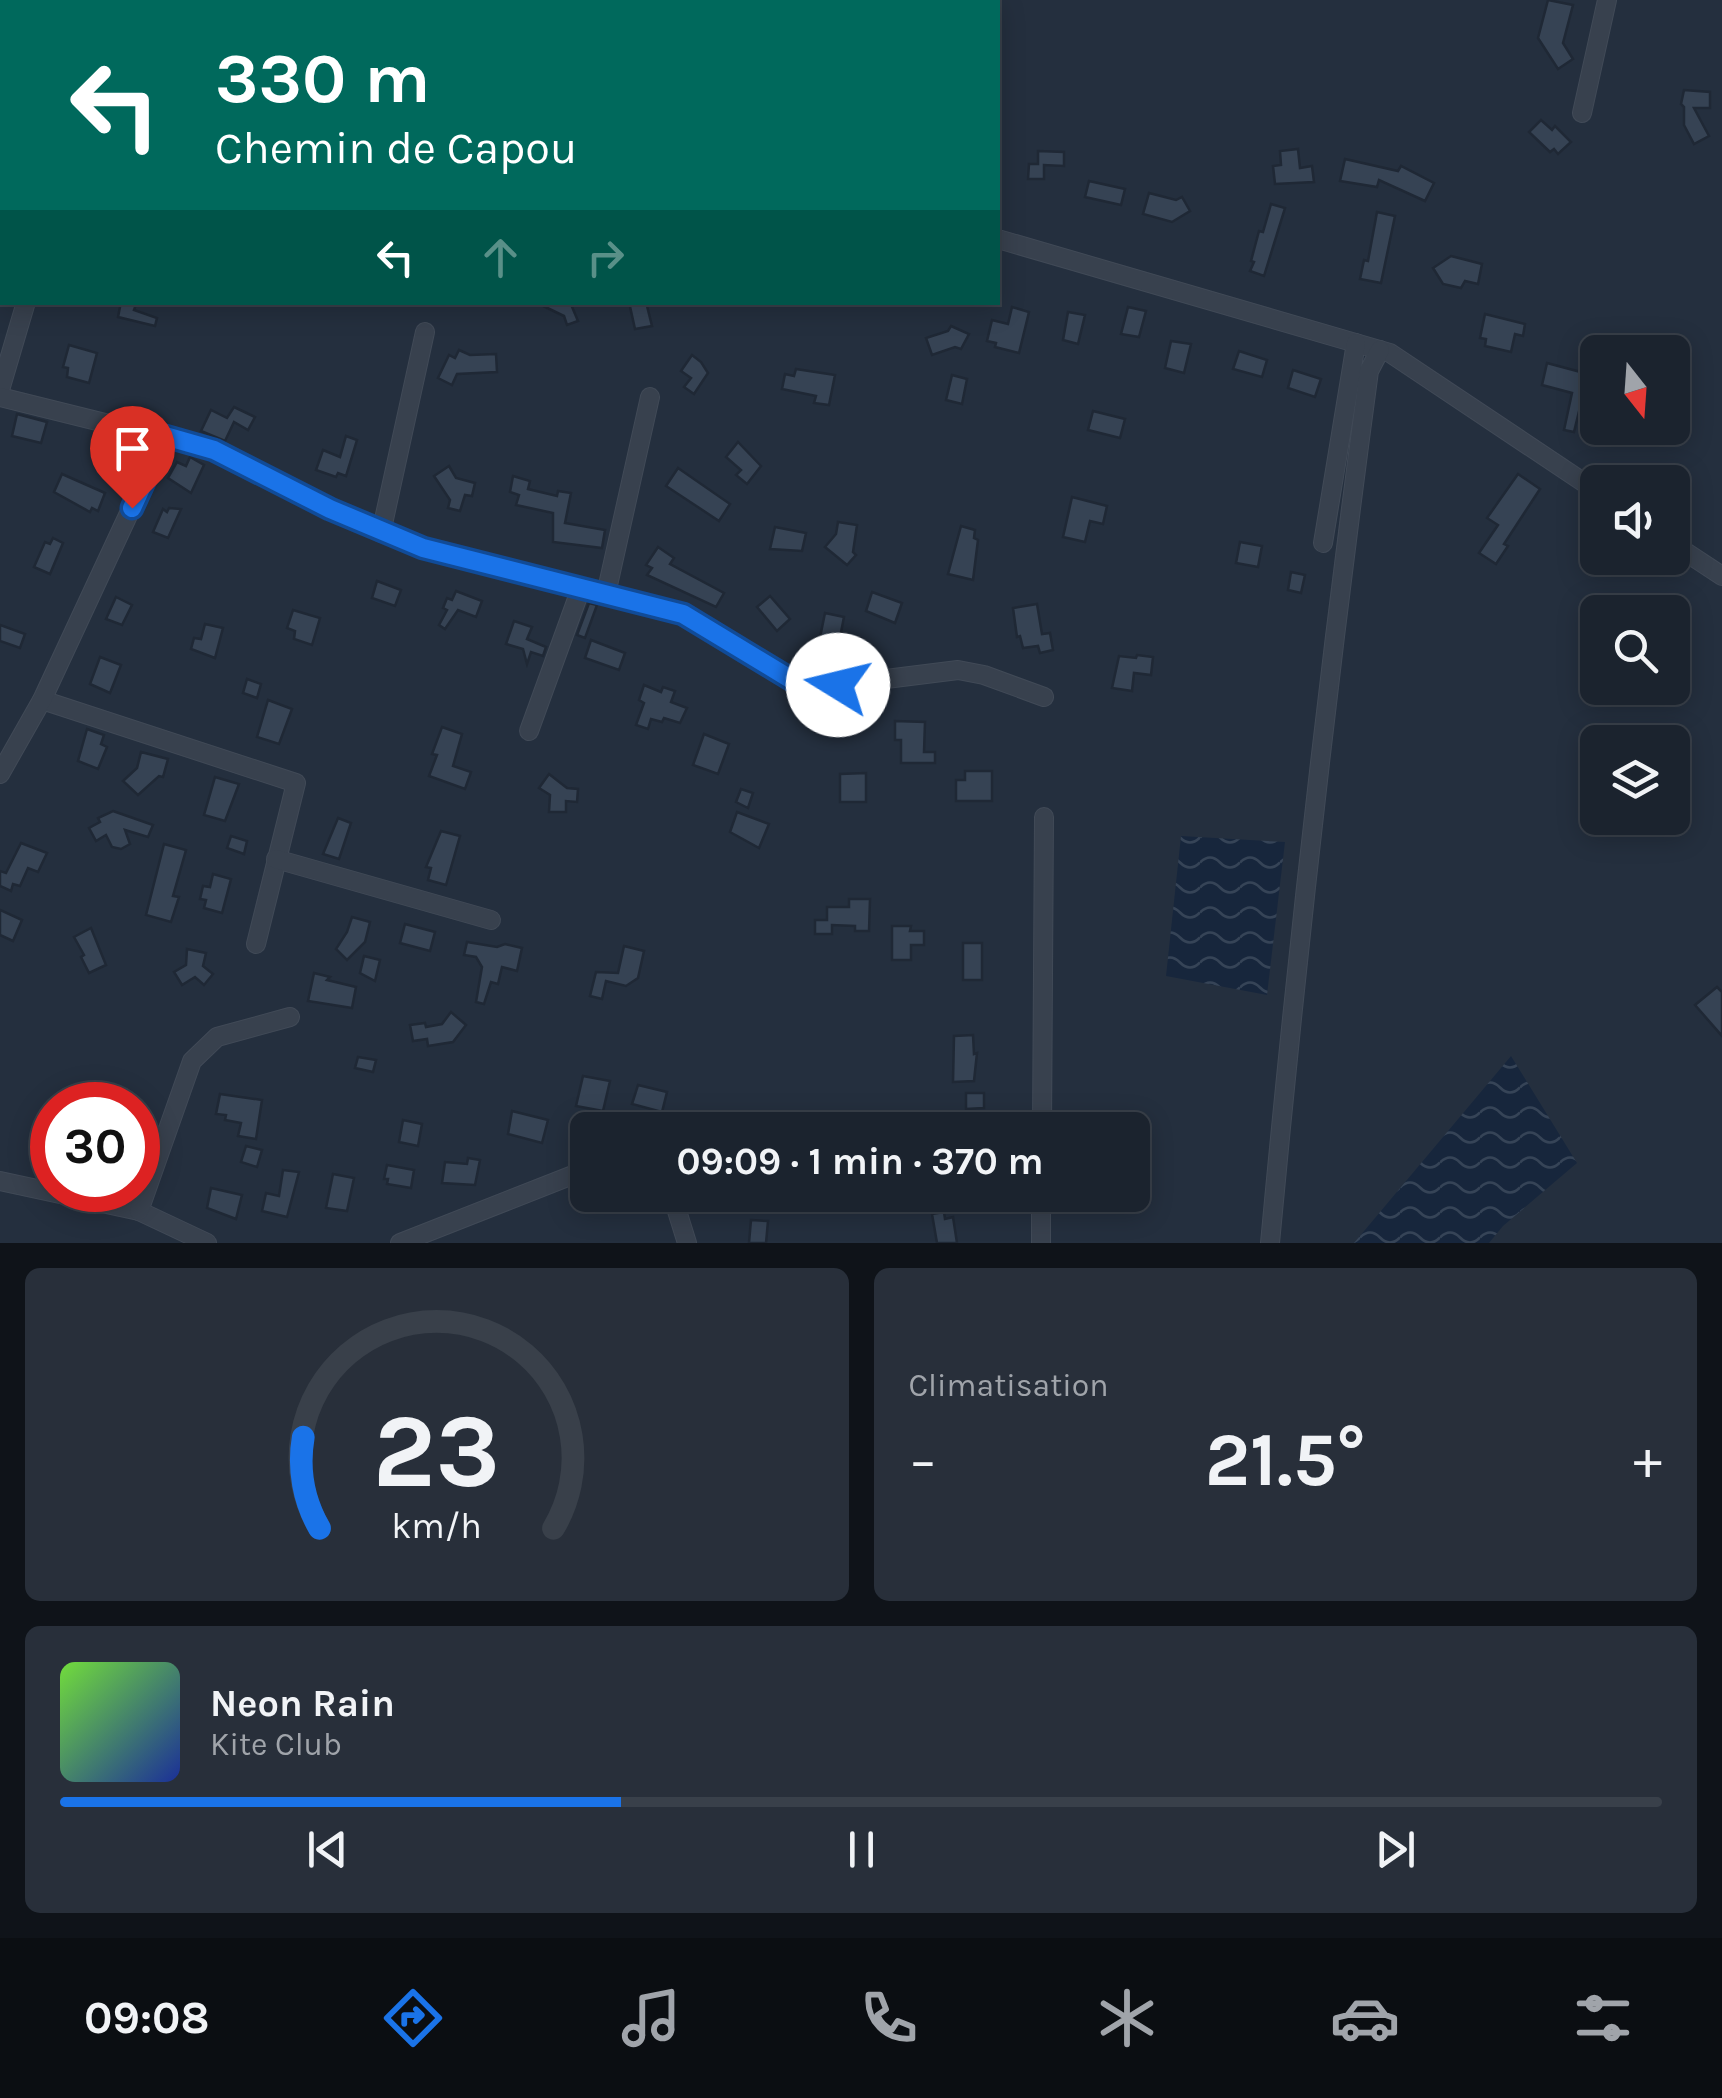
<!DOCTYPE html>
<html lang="fr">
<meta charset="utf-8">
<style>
:root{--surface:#1b232e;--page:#282f3a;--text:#f1f3f6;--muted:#a0a4aa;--line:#39404a;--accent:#1a73e8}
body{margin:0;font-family:Karla,sans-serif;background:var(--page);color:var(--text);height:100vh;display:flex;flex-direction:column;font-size:38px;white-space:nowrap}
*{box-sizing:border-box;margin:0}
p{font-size:32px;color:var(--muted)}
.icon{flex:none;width:55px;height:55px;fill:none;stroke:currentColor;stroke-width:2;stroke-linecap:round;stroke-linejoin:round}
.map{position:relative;height:1243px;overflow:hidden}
.details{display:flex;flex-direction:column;gap:25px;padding:25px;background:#0f1319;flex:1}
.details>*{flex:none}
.guide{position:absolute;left:0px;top:0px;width:1000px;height:305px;box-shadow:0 5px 25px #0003,0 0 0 2px var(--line);background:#00695c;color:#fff;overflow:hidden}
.needle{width:65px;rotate:163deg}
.controls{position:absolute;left:1580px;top:335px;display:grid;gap:20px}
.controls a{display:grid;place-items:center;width:110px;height:110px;border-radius:15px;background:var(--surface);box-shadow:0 5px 25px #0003,0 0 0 2px var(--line);font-size:50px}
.speed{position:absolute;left:30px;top:1082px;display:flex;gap:20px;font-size:50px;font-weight:700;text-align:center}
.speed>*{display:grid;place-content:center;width:130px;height:130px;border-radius:50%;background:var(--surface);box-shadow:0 5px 25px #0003,0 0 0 2px var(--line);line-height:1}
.speed .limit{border:15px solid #d22;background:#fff;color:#111}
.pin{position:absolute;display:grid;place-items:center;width:85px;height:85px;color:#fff;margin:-102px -42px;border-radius:50% 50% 50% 0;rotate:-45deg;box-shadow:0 0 10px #0007}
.pin .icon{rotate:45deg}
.me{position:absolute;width:110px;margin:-55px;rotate:279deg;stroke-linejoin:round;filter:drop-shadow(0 0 8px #0008)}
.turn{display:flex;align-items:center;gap:35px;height:210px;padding:0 50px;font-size:45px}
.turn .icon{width:130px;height:130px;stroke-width:2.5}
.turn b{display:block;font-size:70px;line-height:85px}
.lanes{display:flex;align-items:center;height:95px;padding:0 50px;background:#0003;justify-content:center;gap:50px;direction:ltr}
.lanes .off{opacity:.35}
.big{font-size:75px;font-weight:700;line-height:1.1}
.details .tile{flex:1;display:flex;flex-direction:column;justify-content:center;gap:15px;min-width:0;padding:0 35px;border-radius:15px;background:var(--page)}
.details .dial{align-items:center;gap:0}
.dial svg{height:260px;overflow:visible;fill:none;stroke:var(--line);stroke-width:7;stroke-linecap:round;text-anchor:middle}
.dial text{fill:var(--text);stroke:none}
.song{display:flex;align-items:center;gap:30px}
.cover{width:120px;height:120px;border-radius:15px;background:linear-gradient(135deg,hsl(100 70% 55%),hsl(230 70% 35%))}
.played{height:10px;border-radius:5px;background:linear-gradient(90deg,var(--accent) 35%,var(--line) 35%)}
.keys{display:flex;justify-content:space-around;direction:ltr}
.heat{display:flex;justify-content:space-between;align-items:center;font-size:55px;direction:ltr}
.details .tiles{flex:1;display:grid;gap:25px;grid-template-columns:1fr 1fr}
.tile:last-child{grid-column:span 2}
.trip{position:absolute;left:570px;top:1112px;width:580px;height:100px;border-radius:15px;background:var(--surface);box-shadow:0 5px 25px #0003,0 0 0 2px var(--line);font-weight:700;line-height:100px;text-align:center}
.tab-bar{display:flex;height:160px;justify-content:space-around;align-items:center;background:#0b0e12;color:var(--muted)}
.tab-bar .icon{width:70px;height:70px}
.tab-bar .selected{color:var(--accent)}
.tab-bar b{font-size:45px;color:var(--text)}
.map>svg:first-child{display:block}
.water{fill:url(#water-waves)}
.building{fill:#364354;stroke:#1f2835;stroke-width:2.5}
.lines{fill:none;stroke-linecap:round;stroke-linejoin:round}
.minor-casing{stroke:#414a57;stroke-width:20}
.minor{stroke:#38414e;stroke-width:18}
.route-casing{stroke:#114b97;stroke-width:25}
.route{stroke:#1a73e8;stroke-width:18}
</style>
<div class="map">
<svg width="1722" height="1243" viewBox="0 0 1722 1243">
<defs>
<pattern id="water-waves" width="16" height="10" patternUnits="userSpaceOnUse" patternTransform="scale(2.5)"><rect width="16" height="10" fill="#17263c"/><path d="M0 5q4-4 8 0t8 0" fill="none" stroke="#364457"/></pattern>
</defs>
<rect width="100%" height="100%" fill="#242f3e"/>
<g class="water">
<path d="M1181,836L1285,842L1267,995L1166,976Z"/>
<path d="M1511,1056L1577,1163L1503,1226L1489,1243H1354Z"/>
</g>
<g class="building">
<path d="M1548,0L1573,5L1563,43L1573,59L1558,69L1538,38Z"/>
<path d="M1684,90L1710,92V108H1694L1709,136L1694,144L1684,125V107L1681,104Z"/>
<path d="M1541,120L1552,130L1555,126L1571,142L1558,154L1554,149L1550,152L1529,132Z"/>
<path d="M1298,149L1300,168L1312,166L1314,182L1275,184L1273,166L1281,165L1280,151Z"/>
<path d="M1038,151L1064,152V166L1044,165V179H1028L1029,164H1038Z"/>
<path d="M1345,159L1398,171L1401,166L1434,183L1425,201L1379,180L1377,187L1340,181Z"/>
<path d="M1089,181L1125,189L1121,205L1085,197Z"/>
<path d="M1149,193L1176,200L1182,197L1190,211L1172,222L1143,214Z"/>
<path d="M1271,204L1285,208L1264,276L1250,271L1254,262L1251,261L1259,231L1263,232Z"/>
<path d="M1377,212L1395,216L1381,283L1360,279L1364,260L1368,261Z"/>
<path d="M1451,256L1482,264L1478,284L1465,281L1461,288L1443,284L1433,268Z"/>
<path d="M121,302H137L134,310L157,318L155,326L118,317Z"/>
<path d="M535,302H570L578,321L567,325L564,316Z"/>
<path d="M629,302H646L652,326L635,329Z"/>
<path d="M1012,307L1029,312L1019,353L995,347L996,343L987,341L992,320L1008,324Z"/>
<path d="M1128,307L1146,311L1139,337L1121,334Z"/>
<path d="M1068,312L1085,315L1078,344L1063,340Z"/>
<path d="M1485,314L1525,324L1523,336L1515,334L1511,352L1485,346L1486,339L1480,338Z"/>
<path d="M951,326L969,334L961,349L955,347L932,355L926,338L948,331Z"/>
<path d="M1171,341L1191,344L1184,373L1165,368Z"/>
<path d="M69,345L97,353L89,383L67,377L68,368L63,367Z"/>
<path d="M459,350L470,355L496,354L497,372L457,374L452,385L438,378L449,355L455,358Z"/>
<path d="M1239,351L1267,360L1262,377L1233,369Z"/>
<path d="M692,355L701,362L708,373L694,394L684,387L691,378L681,371Z"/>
<path d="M1547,363L1588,374L1574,432L1564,430L1572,393L1542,385Z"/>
<path d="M796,369L835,375L829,405L814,403L816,396L782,389L785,374L794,376Z"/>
<path d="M1293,370L1321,379L1315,397L1288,388Z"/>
<path d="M952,375L967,379L962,404L946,400Z"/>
<path d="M234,407L255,417L248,430L234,422L225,441L201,431L211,410L227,418Z"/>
<path d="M1093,411L1125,419L1120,438L1088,430Z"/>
<path d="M17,414L47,422L41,443L12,436Z"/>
<path d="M346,436L357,440L346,476L338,473L336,477L316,470L323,450L340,457Z"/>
<path d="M738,442L761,466L747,484L736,475L741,470L726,457Z"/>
<path d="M190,457L204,465L191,493L168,478L177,462L186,466Z"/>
<path d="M449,466L456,478L475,483L472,496L465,495L460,511L448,508L450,500L434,476Z"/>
<path d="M678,468L730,504L719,521L666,486Z"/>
<path d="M62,474L105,493L98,511L92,508L90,512L54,492Z"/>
<path d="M1518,474L1540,489L1504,544L1508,546L1496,564L1479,553L1498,525L1487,518Z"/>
<path d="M513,476L530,481L528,489L557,496L558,491L571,493L565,523L605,530L602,548L553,542V513L516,505L519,495L510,492Z"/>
<path d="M1072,497L1107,506L1103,524L1090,521L1085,542L1063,537Z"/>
<path d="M169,508L181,509L168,538L153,532L163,509L167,512Z"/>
<path d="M838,522L857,525L853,552L856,555L847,565L825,547L836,534Z"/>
<path d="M961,526L975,530L974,538L978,540L973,580L948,574Z"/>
<path d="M775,527L806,533L802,551L770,549Z"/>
<path d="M53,538L63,543L50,574L34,567L45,542L50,544Z"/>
<path d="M1240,542L1262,546L1258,567L1236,563Z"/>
<path d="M658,547L674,558L670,564L724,593L716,607L647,575L652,568L646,565Z"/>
<path d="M1291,572L1305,575L1301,593L1288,590Z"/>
<path d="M377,581L401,590L395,606L372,598Z"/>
<path d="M456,591L482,601L476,617L458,610L445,629L439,625L447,610L443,608L447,598L452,600Z"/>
<path d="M872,592L902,603L895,623L866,611Z"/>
<path d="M770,596L790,619L777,631L757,607Z"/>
<path d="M116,597L132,605L122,625L106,619Z"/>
<path d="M589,603L597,605L585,638L577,635Z"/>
<path d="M1037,604L1042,634L1050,633L1053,650L1040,653L1038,646L1023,648L1020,636L1017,637L1013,608Z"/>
<path d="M293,610L320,618L312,645L294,639L295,631L287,628Z"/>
<path d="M825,613L844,617L836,658L820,654L822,648L818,647Z"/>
<path d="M514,621L532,627L527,639L546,647L543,656L531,652L527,664L523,649L506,644Z"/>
<path d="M205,624L223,628L215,658L191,649L194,638L201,639Z"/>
<path d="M0,625L25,634L20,648L0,641Z"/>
<path d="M591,640L625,653L619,670L585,658Z"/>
<path d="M1137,655L1153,657L1151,675L1134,673L1132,691L1112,688L1119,656L1136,658Z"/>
<path d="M100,657L121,665L110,693L90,684Z"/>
<path d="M247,679L261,684L257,698L243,693Z"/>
<path d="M644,685L661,692L663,687L675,691L671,702L687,708L680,723L664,718L662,722L651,719L648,729L636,725L644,703L639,700Z"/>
<path d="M268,700L292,709L279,744L257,737Z"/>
<path d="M895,721L925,722L924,752H935V763H901V740H895Z"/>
<path d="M442,727L462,734L453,766L471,772L465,789L429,776L437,755L432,754Z"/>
<path d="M87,729L104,735L101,744L107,747L98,769L78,761Z"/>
<path d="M704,734L729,744L718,774L693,765Z"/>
<path d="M141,752L168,759L163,777L159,776L138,795L123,781L137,768Z"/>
<path d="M965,771H992V801H956V780H965Z"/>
<path d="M866,773V802H840V774Z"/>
<path d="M549,774L567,788L578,789L577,802L566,801V812H549L550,795L539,788Z"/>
<path d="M215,777L239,784L225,821L204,815Z"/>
<path d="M741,789L753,793L748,808L736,802Z"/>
<path d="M113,811L153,825L148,837L125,830L130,844L121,849L112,847L106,835L96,841L89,828L100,822L98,818Z"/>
<path d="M737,812L769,824L759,848L730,832Z"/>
<path d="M338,818L351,823L339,859L323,854Z"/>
<path d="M441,831L460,836L446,885L428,880L431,868L426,867Z"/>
<path d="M231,836L247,841L244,854L227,848Z"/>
<path d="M21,843L47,853L38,872L28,868L20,886L13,884L11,891L0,886V871L6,873Z"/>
<path d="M164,844L186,850L173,896L179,897L171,922L146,915Z"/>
<path d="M213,874L231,879L222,913L204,908L206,900L200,899L203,886L210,887Z"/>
<path d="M849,899H870L869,931H855V926L832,925V934H815V920H827V907H849Z"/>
<path d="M0,910L22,920L13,941L0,935Z"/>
<path d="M352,917L370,922L365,942L347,960L336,949L347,932Z"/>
<path d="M405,924L435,932L430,951L400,943Z"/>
<path d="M892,926H911L910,931H924V945H911V960H892Z"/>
<path d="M91,928L106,965L89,973L81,957L84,955L74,937Z"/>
<path d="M467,942L497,947L505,944L522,948L517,971L502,967L498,984L491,982L484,1004L476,1002L482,967L476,957L464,955Z"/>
<rect x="963" y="943" width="19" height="37"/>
<path d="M624,946L644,951L638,978L626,986L606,981L602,999L590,996L596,972L618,973Z"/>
<path d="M187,949L206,953L203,966L213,974L204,985L195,977L182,985L174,972L186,965Z"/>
<path d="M364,956L380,960L375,981L360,973Z"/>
<path d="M314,973L330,977L327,980L356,987L352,1008L308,1001Z"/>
<path d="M1717,987L1722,992V1036L1695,1005Z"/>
<path d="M451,1012L466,1025L453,1042L428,1046L427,1039L413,1041L410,1025L425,1023L426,1027L442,1024Z"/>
<path d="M973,1035L974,1054L977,1053L974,1081L953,1082L954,1036Z"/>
<path d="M358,1057L376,1060L373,1072L355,1068Z"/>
<path d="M583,1076L610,1081L603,1111L576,1106Z"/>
<path d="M638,1085L667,1092L662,1112L632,1104Z"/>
<path d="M966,1093H984V1108L966,1109Z"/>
<path d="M220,1094L262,1100L256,1139L238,1136L241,1123L225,1120L226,1115L216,1114Z"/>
<path d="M512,1111L548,1120L542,1143L508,1134Z"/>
<path d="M403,1120L422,1124L418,1146L399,1142Z"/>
<path d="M41,1127L52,1130V1150L35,1146Z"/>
<path d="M246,1146L262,1150L257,1167L241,1162Z"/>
<path d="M468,1158L480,1160L475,1185L442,1183L445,1162L467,1164Z"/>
<path d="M387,1165L414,1170L411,1188L387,1184L388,1179H384Z"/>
<path d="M283,1170L299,1172L287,1217L262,1211L266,1193L279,1196Z"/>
<path d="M333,1174L354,1178L347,1211L326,1208Z"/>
<path d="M211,1188L242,1195L236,1219L207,1208Z"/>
<path d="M944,1212L945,1219L953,1217L957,1243H937L932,1214Z"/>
<path d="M751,1220L768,1221L766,1243H749Z"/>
</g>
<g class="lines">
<defs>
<g id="minor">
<path d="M279,0L286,2"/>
<path d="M70,2V0"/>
<path d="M1582,113L1607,0"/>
<path d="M998,239L1390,353L1598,492"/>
<path d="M0,390L26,302"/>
<path d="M0,397L214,450L330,509L423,548L683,614L792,680L838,685L958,670L984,675L1044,697"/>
<path d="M381,533L425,332"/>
<path d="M1323,543L1356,343"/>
<path d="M1672,543L1722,576"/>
<path d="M606,594L650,397"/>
<path d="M42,700L296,783L256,944"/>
<path d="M529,731L581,588"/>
<path d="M0,774L42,700L165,436"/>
<path d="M276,859L491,920"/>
<path d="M1042,1130L1044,817"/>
<path d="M0,1181L139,1211L207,1243"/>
<path d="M672,1195L687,1243"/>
<path d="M810,1195L881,1200"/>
<path d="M139,1211L192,1061L217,1037L290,1017"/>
<path d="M400,1243L588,1169"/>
<path d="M1041,1243V1195"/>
<path d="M1270,1243C1297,951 1330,661 1369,371L1380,350"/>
</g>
</defs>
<use href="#minor" class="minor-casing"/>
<use href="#minor" class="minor"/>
</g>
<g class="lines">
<defs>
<path id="route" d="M132,508L165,436L214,450L330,509L423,548L683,614L792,680L838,685"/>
</defs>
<use href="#route" class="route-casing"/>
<use href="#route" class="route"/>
</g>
</svg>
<div class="controls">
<a><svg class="needle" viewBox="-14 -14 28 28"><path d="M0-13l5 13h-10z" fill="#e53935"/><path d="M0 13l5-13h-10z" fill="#a0a4aa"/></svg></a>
<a><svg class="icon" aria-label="sound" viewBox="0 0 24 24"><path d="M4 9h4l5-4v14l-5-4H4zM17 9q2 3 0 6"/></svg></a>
<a><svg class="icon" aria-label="search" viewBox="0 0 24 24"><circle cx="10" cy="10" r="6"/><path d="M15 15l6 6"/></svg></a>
<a><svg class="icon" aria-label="layers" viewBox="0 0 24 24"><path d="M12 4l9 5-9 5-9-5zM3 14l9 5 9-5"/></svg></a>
</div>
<div class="speed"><div class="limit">30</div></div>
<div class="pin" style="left:132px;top:508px;background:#d93025"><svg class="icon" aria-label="arrive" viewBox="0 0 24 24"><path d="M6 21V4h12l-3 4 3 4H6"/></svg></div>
<svg class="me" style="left:838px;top:685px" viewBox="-20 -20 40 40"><circle r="19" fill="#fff"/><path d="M0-13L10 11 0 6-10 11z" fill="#1a73e8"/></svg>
<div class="trip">09:09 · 1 min · 370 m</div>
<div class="guide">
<div class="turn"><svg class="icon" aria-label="left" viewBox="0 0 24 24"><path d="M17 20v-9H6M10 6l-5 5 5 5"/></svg><div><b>330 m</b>Chemin de Capou</div></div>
<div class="lanes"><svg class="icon" aria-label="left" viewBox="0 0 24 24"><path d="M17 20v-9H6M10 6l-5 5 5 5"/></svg><svg class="icon off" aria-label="ahead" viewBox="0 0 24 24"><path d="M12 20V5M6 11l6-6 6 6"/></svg><svg class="icon off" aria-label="right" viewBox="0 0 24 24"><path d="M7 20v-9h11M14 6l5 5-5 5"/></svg></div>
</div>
</div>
<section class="details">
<div class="tiles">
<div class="tile dial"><svg viewBox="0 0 100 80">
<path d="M14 69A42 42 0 1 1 86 69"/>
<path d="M14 69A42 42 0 0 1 9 41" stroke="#1a73e8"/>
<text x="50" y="56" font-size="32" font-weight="700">23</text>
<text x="50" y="72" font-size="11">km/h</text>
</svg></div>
<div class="tile"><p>Climatisation</p>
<div class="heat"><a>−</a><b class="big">21.5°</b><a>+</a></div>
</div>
<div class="tile">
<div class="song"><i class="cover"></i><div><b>Neon Rain</b><p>Kite Club</p></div></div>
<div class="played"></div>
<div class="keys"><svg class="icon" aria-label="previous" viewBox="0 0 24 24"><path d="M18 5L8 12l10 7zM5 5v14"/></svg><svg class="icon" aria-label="pause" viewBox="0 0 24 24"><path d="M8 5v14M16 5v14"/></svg><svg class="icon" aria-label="next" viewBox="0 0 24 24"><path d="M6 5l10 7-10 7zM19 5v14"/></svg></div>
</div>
</div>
</section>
<nav class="tab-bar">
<b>09:08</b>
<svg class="icon selected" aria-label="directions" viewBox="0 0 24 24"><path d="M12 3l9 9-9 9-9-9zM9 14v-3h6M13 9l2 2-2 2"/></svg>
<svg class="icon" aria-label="music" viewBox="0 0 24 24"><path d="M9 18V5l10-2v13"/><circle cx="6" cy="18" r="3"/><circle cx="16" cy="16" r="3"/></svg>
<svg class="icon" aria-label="phone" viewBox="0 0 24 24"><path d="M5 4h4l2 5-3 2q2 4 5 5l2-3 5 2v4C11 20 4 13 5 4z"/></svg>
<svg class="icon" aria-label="climate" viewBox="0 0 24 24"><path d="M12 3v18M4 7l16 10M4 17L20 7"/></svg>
<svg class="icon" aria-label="car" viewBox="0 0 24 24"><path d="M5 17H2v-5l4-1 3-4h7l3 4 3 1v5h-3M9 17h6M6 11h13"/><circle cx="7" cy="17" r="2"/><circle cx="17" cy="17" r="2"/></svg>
<svg class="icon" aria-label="filters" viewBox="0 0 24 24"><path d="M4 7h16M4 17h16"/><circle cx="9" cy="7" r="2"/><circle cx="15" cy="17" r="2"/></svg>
</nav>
